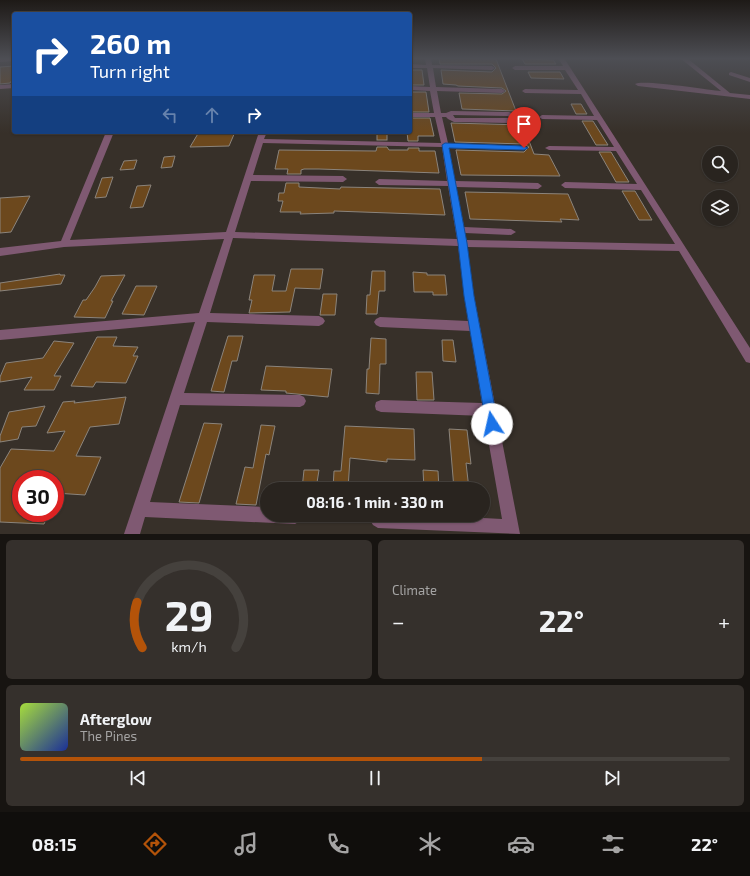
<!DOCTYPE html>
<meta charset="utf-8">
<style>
:root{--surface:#29241f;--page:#35302c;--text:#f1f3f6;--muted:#a5a4a4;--line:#45413d;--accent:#b45309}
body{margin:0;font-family:"Exo 2",sans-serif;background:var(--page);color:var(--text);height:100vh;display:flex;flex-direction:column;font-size:15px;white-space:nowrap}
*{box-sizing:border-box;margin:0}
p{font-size:13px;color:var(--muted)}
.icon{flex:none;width:22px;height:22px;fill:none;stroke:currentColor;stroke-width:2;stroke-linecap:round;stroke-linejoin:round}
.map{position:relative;height:534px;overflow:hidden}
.drawer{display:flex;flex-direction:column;gap:6px;padding:6px;background:#171411;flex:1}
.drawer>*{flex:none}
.top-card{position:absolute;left:12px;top:12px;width:400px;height:122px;border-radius:4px;box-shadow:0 1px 3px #0004,0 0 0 1px var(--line);background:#1a4fa0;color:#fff;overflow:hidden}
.fabs{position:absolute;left:702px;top:146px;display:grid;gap:8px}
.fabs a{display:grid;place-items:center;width:36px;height:36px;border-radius:50%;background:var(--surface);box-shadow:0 1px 3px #0004,0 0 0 1px var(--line);font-size:20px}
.speed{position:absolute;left:12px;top:470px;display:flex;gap:8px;font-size:20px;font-weight:700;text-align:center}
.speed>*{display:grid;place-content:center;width:52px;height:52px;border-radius:50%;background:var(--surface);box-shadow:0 1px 3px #0004,0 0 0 1px var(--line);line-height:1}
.speed .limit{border:6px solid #d22;background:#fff;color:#111}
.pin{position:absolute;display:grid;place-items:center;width:34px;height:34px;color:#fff;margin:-41px -17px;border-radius:50% 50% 50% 0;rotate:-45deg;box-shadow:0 0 4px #0007}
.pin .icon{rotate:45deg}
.me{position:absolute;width:44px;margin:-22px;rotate:350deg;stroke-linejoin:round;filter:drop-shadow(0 0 3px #0008)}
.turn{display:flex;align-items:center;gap:14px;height:84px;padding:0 12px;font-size:18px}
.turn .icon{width:52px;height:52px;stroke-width:2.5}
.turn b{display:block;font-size:28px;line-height:34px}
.lanes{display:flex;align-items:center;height:38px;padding:0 12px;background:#0003;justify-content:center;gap:20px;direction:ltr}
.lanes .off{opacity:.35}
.big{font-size:30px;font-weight:700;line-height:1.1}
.drawer .tile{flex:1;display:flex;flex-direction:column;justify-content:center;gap:6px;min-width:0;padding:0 14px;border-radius:6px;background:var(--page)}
.drawer .dial{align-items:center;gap:0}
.dial svg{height:104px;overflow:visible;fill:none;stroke:var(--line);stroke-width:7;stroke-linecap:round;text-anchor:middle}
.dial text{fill:var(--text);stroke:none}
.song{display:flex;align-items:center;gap:12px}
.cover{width:48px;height:48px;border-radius:6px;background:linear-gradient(135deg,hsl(80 70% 55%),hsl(230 70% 35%))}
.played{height:4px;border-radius:2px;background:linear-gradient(90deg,var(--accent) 65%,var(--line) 65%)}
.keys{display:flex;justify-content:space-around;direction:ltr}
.heat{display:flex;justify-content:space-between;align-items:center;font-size:22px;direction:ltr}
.drawer .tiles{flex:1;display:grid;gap:6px;grid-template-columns:1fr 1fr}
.tile:last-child{grid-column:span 2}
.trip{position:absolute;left:260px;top:482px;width:230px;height:40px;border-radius:20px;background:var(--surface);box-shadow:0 1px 3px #0004,0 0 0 1px var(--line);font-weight:700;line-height:40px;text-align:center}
.dock{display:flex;height:64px;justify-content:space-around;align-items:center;background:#100e0c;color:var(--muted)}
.dock .icon{width:28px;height:28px}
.dock .selected{color:var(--accent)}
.dock b{font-size:18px;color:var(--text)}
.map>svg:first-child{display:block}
.building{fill:#6c481d;stroke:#8b847c}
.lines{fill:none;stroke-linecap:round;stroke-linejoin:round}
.minor{fill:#7f5972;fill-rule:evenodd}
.route{fill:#1a73e8;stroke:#114b97}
</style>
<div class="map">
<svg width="750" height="534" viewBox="0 0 750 534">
<rect width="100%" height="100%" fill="#373029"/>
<g class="building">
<path d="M439,58L496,59L516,111L462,109L459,93L502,94L506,91L502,88L458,86L456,85L443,84L441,70L492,72L496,68L492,64H440Z"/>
<path d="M522,59L553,60L556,64H525Z"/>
<path d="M14,66V77L10,83L0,84V67Z"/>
<path d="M410,70H422L424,85H410Z"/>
<path d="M528,72H560L564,79L531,78Z"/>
<path d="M410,92H426L429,112H410Z"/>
<path d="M571,104H581L587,114H576Z"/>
<path d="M410,118H430L434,136H418V141H408L407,132H410Z"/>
<path d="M582,121H593L608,145H596Z"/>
<path d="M451,123L523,125L534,154L549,155L560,176L461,175L456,150L524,152L529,147L524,144L455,142Z"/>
<path d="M199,132H235L229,146L190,147Z"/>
<rect x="377" y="132" width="10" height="8"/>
<path d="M377,147H387L389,150H408V148H419V151H435L439,173L319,169H304L301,170V174H287L288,169H275L279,150L376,151Z"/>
<path d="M599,152H611L629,182H616Z"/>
<path d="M175,156L172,167L161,168L164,157Z"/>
<path d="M137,160L134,169L120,170L124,161Z"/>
<path d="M113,177L106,197L95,198L102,178Z"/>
<path d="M286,183H299V187L340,189L341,187L440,189L445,215L334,211V213L300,214L301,212H280L283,201H278L279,193H284Z"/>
<path d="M151,185L143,207L130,208L137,186Z"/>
<path d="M622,191H635L652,220H639Z"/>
<path d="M465,192L568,194L579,220L560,219L562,222L470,219Z"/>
<path d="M30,196L11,232L0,233V198Z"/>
<path d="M291,269H323L320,289L295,288L290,312L249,313L252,300H249L254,275H275L272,291H286Z"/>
<path d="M372,271H385V291H379L377,314H366L367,295H370Z"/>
<path d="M413,272L427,273V275H445L447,295H433V292H414Z"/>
<path d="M60,274V275H65L61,284L0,291V283Z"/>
<path d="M125,275L111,301H113L105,318L74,317L83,300H86L95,287L101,276Z"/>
<path d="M136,286H157L144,315L122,314Z"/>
<path d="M323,294H337L335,315H320Z"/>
<path d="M228,336H243L237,361H232L224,392L211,391Z"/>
<path d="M97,337H117L113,346L138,347L133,356H138L126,383L96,382L93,387L71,386Z"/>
<path d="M371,338L386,339V364H380L379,394L366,393L367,369H369Z"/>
<path d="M442,340H453L456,362L443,361Z"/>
<path d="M54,341L74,343L54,376H61L54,390H24L32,377L0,382V377L6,363L43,358Z"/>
<path d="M266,366L332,369L328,397L286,393V391L261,390Z"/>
<path d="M416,372H432L434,400H417Z"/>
<path d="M126,397L119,424L90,427L76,456L101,457L85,495L55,493V479H21V513H49L44,524L0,522V468L11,449L54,451L65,431L47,433L63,402L75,401L74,403Z"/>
<path d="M45,406L36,426L22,427L18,439L0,442V436L9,412Z"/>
<path d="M204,423L222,424L199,503L179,502Z"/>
<path d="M261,425L275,426L269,455L266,454L256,505L236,504L245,467L253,468Z"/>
<path d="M345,426L414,429L415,460L387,459V462L350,458L348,489H333L334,471H341Z"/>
<path d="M449,429L467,430L471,464L466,463L469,489H454Z"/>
<path d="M304,470H319L316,489H302Z"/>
<path d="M423,470L438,471L439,489H424Z"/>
</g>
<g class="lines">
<g class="minor">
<path d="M0,58H14V61L0,62Z"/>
<path d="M425,58H431L432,65L492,66L495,68L492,70L433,68L436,87L502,89L505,91L502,93L437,91L441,113H446L451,111L509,112L514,114L518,119L511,123L454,122L448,119L446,117H442L448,143L524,146L528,148L524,150L449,148L455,181L538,183L542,186L538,189L456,187L464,227L511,229L516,232L511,235L465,233L466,240L675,244L641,190L565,188L561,185L565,182L637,184L616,151L549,150L545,148L549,146L614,147L597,120L542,119L539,117L542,115L594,116L581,94L525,93L522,91L525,89L578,90L565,70H515L512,68L515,66H563L558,58H564L750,348V363L746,362L679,251L467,247L474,296L520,534L378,528L373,525L370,520L373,515H427L502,519L484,416L381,412L376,410L375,406L376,402L381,400L482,403L470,331L380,327L376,325L374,322L376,319L380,317L468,321L458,246L233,238L210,313L319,316L323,318L325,321L323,324L319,326L207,322L184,393L300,395L304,397L306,401L304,405L300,407L180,405L150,502L267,507V515L303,516L300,521L295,524L145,517L140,534H124L195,322L0,340V330L199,313L224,239L64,247L0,256V248L61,241L106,132H114L70,240L226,232L259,132H267L264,139L441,143L435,117H410V113H434L430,91L410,90V86L430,87L427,68H410V64L426,65ZM453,115L508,116L510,118H455ZM263,143L442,147L447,181L379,179L375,182L379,185L448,186L457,239L235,232L251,181L343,182L347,179L343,176L253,175Z"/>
<path d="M680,58H687L730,93L750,95V99L638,86L635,84C642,79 708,90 721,91Z"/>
<path d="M731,72L750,78V82L729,75V73Z"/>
<path d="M14,84V88L0,89V85Z"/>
</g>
</g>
<linearGradient id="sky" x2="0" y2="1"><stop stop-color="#1e1a17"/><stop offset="0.44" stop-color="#4d4e54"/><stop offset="1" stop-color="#4d4e54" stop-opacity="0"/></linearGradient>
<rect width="750" height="133" fill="url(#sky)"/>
<path class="route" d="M445,143L524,146L528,148L524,150L449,148L467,243L474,296L498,424L496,429L492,430L488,429L486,424L464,296L458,243L442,145Z"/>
</svg>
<div class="fabs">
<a><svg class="icon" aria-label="search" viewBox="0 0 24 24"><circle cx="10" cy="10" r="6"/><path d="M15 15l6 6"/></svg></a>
<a><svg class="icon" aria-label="layers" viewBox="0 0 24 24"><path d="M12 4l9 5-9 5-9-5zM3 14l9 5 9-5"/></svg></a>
</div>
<div class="speed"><div class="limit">30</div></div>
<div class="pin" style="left:524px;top:148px;background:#d93025"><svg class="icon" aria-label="arrive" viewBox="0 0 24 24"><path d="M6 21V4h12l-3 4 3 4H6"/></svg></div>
<svg class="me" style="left:492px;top:424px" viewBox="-20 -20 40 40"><circle r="19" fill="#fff"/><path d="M0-13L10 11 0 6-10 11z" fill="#1a73e8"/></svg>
<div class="trip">08:16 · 1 min · 330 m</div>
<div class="top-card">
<div class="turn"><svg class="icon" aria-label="right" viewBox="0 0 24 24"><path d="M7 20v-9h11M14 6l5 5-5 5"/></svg><div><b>260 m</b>Turn right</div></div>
<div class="lanes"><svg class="icon off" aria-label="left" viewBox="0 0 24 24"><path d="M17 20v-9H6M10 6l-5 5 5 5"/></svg><svg class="icon off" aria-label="ahead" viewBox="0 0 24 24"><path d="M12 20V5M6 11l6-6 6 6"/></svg><svg class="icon" aria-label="right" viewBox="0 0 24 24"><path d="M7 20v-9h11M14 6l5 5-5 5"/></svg></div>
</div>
</div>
<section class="drawer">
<div class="tiles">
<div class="tile dial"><svg viewBox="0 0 100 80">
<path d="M14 69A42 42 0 1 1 86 69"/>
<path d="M14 69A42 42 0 0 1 10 34" stroke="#b45309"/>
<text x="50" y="56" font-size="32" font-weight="700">29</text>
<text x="50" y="72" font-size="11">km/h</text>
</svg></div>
<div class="tile"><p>Climate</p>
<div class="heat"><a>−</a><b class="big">22°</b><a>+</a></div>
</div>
<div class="tile">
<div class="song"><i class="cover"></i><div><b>Afterglow</b><p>The Pines</p></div></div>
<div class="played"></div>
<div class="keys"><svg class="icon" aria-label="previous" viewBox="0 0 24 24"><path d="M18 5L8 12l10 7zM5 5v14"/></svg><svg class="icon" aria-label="pause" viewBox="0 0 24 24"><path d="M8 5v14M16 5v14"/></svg><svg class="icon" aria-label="next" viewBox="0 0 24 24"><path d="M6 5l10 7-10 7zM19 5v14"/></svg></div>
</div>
</div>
</section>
<nav class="dock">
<b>08:15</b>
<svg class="icon selected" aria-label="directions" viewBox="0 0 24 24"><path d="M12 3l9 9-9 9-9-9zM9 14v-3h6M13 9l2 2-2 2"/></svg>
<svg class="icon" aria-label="music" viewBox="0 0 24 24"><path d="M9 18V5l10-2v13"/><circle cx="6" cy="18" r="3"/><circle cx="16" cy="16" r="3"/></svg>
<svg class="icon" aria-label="phone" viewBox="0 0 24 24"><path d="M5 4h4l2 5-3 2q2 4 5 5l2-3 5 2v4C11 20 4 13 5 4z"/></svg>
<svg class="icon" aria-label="climate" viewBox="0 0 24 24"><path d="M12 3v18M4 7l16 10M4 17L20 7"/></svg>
<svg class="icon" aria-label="car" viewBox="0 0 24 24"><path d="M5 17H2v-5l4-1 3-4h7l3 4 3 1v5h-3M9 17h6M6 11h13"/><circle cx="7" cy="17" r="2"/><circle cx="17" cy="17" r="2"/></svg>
<svg class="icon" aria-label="filters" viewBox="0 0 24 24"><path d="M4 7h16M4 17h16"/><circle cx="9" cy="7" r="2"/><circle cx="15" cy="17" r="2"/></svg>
<b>22°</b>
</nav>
